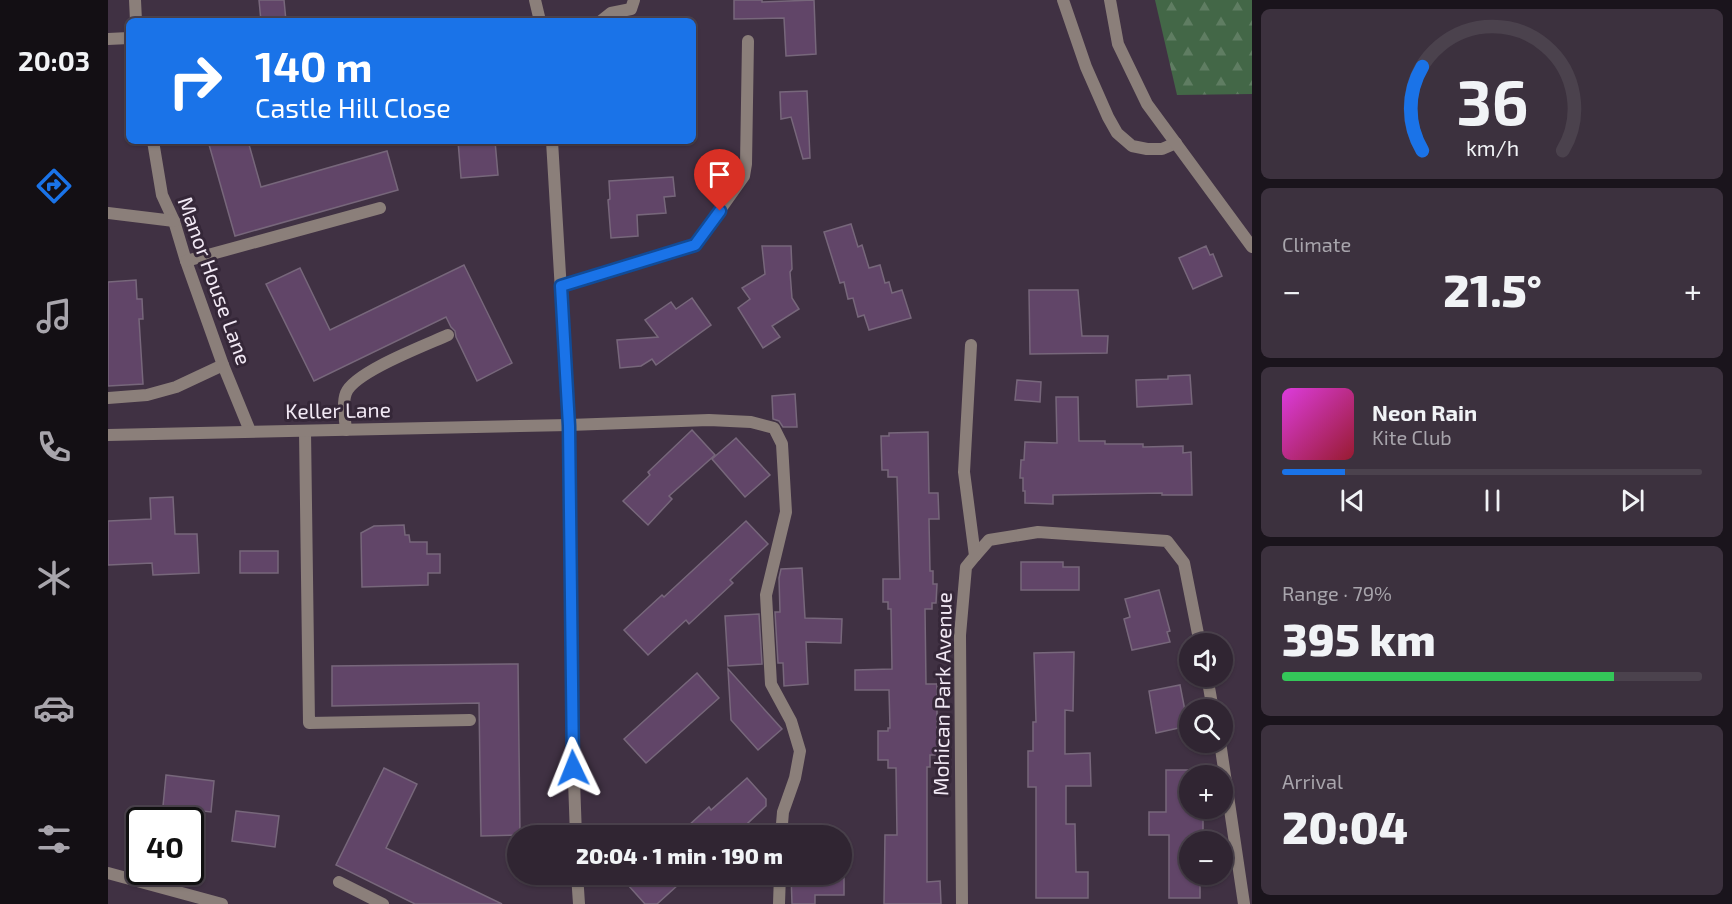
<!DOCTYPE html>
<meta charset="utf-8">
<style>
:root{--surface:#302532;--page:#3c313e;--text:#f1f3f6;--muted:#a8a5ac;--line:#4b424d;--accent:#1a73e8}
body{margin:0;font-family:"Exo 2",sans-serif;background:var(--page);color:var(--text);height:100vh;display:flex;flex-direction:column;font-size:22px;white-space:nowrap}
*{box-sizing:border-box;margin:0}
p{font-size:20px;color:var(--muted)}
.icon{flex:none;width:33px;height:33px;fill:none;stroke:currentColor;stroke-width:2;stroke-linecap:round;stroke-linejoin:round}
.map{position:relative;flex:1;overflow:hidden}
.details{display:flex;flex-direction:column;gap:9px;padding:9px;background:#1a141c;width:480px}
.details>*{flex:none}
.banner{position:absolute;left:18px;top:18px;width:570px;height:126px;border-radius:9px;box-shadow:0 2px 4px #0004,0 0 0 2px var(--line);background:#1a73e8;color:#fff;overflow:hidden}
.controls{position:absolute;left:1071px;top:633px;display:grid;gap:12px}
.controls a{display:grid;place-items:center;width:54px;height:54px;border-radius:50%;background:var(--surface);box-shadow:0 2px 4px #0004,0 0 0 2px var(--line);font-size:30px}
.speed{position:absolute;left:18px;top:807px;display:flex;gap:12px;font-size:30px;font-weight:700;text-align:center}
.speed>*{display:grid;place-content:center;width:78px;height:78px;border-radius:50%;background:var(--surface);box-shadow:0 2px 4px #0004,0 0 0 2px var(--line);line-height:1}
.speed .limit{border:3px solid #111;border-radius:9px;background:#fff;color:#111}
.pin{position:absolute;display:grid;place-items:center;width:51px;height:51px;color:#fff;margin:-62px -26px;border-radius:50% 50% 50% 0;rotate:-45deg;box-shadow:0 0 6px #0007}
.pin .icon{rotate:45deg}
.me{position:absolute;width:66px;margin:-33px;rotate:358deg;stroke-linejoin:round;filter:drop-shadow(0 0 4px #0008)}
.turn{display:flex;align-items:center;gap:21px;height:126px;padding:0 30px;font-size:27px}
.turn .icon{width:78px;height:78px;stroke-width:2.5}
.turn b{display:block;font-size:42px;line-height:51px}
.big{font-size:45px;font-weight:800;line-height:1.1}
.details .widget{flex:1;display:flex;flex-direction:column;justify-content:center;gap:9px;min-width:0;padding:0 21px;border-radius:9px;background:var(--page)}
.details .dial{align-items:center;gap:0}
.dial svg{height:156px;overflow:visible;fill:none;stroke:var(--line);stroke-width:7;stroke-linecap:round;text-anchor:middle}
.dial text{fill:var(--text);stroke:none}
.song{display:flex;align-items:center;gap:18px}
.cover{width:72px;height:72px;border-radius:9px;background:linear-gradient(135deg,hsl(300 70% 55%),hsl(350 70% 35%))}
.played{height:6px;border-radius:3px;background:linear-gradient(90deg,var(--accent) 15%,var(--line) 15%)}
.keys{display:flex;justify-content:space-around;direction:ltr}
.heat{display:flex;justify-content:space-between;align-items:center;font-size:33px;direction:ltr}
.charge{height:9px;border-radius:4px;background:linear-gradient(90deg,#34c759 79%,var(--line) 0)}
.trip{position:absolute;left:399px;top:825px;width:345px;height:60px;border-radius:30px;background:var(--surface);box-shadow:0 2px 4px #0004,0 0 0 2px var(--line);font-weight:800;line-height:60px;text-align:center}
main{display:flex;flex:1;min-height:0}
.tab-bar{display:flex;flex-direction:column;width:108px;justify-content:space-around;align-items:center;background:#130f14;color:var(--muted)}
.tab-bar .icon{width:42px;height:42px}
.tab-bar .on{color:var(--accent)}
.tab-bar b{font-size:27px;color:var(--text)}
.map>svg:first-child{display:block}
.forest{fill:url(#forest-firs)}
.building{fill:#614568;stroke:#77677b;stroke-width:1.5}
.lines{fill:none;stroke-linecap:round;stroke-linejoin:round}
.service{stroke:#8b7f7a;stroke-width:12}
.minor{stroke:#8b7f7a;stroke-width:12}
.tertiary{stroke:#8b7f7a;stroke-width:12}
.route-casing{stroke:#114b97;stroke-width:15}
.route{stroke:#1a73e8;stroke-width:10}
.labels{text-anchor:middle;stroke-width:6;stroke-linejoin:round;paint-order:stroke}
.street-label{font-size:21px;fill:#f2e9f5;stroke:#352738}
</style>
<main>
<nav class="tab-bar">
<b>20:03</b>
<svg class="icon on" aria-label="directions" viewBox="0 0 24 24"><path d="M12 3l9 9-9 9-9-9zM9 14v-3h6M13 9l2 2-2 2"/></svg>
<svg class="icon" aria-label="music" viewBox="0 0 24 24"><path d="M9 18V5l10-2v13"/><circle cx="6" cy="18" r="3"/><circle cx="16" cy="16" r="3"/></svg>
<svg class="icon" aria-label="phone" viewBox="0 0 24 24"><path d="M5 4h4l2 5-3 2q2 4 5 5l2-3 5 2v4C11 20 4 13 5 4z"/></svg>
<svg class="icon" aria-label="climate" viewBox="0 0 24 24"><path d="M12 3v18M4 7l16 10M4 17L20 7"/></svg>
<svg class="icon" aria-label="car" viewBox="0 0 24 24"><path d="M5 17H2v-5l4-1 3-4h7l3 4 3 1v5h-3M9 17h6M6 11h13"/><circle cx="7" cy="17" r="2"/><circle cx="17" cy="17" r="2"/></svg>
<svg class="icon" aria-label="filters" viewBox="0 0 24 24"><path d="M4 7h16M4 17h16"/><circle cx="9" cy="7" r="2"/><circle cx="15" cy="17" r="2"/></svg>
</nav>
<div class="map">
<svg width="1144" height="904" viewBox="0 0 1144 904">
<defs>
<pattern id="forest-firs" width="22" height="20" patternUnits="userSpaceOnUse" patternTransform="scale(1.5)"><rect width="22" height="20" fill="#436747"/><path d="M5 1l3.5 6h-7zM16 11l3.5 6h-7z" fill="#5f7d62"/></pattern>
</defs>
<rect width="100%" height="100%" fill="#403143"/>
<path class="forest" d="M1047,0H1144V94L1069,95Z"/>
<g class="building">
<path d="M151,0H176L178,21H153Z"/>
<path d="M626,0H654V2L706,0L708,54L678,56L676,18L626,19Z"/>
<path d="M699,91L702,158L695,159L683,117L673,119L672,92Z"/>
<path d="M100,141H140L153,187L279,151L290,190L127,236Z"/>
<path d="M350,141H387L390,175L353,178Z"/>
<path d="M565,177L567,196L556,197L558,213L529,215L530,236L503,238L500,200L502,199L501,181Z"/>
<path d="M743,224L750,247L754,245L761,268L772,265L777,283L781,282L784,293L794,290L803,318L761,330L756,315L750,317L745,298L740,299L736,282L732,283L716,232Z"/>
<path d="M654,246H683L684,269L682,272L684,298L691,309L664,326L672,337L655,348L630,308L642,299L634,288L657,274Z"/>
<path d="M1098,246L1102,255L1105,254L1114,276L1085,289L1071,258Z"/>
<path d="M356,265L404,363L369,381L348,337L347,331L343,327L338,317L206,381L158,284L192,268L222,330Z"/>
<path d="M28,280L29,299H34L35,319H31L35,384L0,386V282Z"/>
<path d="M921,290H970L974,336H1000L999,353L922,354Z"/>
<path d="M584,298L603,325L548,365L544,359L533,366L512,368L509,340L550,337L537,320L563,302L568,309Z"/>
<path d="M1082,375L1084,404L1029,407L1028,380L1060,379V376Z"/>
<path d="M909,380L933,382L932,402L907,400Z"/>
<path d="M687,394L689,427H675L671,421L665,419L664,396Z"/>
<path d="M948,397H970L971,441H997V444H1035V447L1075,446V453L1083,452L1084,495H1054V493L945,495V504L917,503V491H915V478H912L913,460H916L917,442L949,443Z"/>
<path d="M584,430L607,455L561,496L564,499L540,525L515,501L542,475L540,472Z"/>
<path d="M820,432L821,493H830L831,519H821L822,571H825V584H829L828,603H824V609H817L818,684H829V755H822V767H819V882L832,881L833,904H776L777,835H789L788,768H780V760H770V731H780V728H782L781,690H747V670L784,669L783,609H780V602H775V579H792L789,477H780V470H774L773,436H781V433Z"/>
<path d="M628,438L662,475L637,497L604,459Z"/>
<path d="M65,497L67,534H89L91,573L45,575L44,563L0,565V521L43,519L42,498Z"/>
<path d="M638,521L660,544L622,580L625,583L581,624L578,620L540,655L516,630L554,595L556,597Z"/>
<path d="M296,525L297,535H301L302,542H319V554H332V573H320V585L254,587L253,533L266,526Z"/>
<rect x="132" y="551" width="38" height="22"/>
<path d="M913,562H955V567H971V590H913Z"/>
<path d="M694,568L697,618L734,619L733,643L698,642L700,684L676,686L675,663H670L667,612H672L671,578L673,569Z"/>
<path d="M1051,590L1062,631L1059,632L1062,642L1024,650L1016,619L1022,617L1017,599Z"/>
<path d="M651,614L654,664L620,666L617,616Z"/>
<path d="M966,652L965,711L957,710V754L982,753L983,786H958V824H967L968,872H980V898H928V787H920V751H925V722H928L926,653Z"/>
<path d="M410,664L412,835L373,836L371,703L224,706V666Z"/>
<path d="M620,669L674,729L650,750L623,720Z"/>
<path d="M589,673L611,698L538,763L516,739Z"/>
<path d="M1072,685L1080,726L1048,733L1041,691Z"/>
<path d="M276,768L309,784L278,848L394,904H307L228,865Z"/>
<path d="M1058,770H1082V812H1095V835H1082V874H1092V898H1061V835H1041V812H1058Z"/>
<path d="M58,775L106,781L103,812L55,806Z"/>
<path d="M639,778L658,799V806L626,836H569L601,807L603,810Z"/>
<path d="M128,811L171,816L167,847L124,841Z"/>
<path d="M531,874H582L549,904H537L520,885Z"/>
<path d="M683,874L736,876V895H707V904H684Z"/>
</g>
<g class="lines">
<g class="service">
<path d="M955,0L978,67L1000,117L1009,133L1024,146L1039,149H1054L1068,143"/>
<path d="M453,286L587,245L636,176L638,164L640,41"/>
<path d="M0,398L39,395L68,387L115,365"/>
<path d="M461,425L601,420L643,422L666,428L674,444L678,512L658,595L663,684L683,721L692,751L687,778L675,812L673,836"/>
<path d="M238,430C237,419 234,403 238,393C246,372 318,345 340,335"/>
<path d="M197,431L201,723L362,720"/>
<path d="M231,882L275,904"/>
<path d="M671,904L672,874"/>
</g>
<g class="minor">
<path d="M27,0L28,21"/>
<path d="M1002,0L1010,44L1039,104L1144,247"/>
<path d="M493,21L503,13L523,9L526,0"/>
<path d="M0,39L21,38"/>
<path d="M45,141L54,195L66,221L78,261L115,365L142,431"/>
<path d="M0,213L66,221"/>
<path d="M78,261L272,208"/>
<path d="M0,435L461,425"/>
<path d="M867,556L881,540L930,532L1059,541L1076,563L1092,644"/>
<path d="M1099,676L1105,710"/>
<path d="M1112,742L1136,904"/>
<path d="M0,873L114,904"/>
<path d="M854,904L852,635L858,567L867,556L856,472L863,345"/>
</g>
<g class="tertiary">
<path d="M427,0L432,21"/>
<path d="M444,141L461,425L464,724L468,836"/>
<path d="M469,874L471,904"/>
</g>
</g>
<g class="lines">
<defs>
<path id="route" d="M465,768L461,426L453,286L587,245L612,211"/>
</defs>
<use href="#route" class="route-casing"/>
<use href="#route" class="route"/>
</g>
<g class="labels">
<g class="street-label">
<text transform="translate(106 281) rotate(70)" y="7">Manor House Lane</text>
<text transform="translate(230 411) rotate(-1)" y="7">Keller Lane</text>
<text transform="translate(835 694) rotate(-89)" y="7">Mohican Park Avenue</text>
</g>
</g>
</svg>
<div class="controls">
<a><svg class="icon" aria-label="sound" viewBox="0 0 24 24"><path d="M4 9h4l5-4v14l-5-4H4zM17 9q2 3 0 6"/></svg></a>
<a><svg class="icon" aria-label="search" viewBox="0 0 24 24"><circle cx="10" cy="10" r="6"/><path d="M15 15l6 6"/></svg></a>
<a>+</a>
<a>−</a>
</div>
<div class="speed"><div class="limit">40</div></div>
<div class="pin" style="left:612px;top:211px;background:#d93025"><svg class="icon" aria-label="arrive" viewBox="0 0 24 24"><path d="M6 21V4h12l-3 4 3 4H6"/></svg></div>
<svg class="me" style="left:465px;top:768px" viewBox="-20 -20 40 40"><path d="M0-17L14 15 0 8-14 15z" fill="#1a73e8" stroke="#fff" stroke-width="4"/></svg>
<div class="trip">20:04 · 1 min · 190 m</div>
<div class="banner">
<div class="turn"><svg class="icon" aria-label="right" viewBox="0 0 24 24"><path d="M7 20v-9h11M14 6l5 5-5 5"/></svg><div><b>140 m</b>Castle Hill Close</div></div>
</div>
</div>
<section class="details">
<div class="widget dial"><svg viewBox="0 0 100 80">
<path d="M14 69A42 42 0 1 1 86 69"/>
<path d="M14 69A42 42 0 0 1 14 26" stroke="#1a73e8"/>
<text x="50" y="56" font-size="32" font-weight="700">36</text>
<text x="50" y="72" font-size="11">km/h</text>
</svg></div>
<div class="widget"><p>Climate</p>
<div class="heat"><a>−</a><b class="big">21.5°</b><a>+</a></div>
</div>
<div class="widget">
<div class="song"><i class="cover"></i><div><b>Neon Rain</b><p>Kite Club</p></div></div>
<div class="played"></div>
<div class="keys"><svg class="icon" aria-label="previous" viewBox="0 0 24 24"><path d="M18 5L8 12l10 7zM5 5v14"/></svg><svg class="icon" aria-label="pause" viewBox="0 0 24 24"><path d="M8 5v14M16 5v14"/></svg><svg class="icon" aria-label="next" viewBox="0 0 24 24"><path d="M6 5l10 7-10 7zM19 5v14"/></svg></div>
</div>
<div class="widget"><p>Range · 79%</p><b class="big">395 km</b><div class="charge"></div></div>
<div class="widget"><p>Arrival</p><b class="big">20:04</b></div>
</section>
</main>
